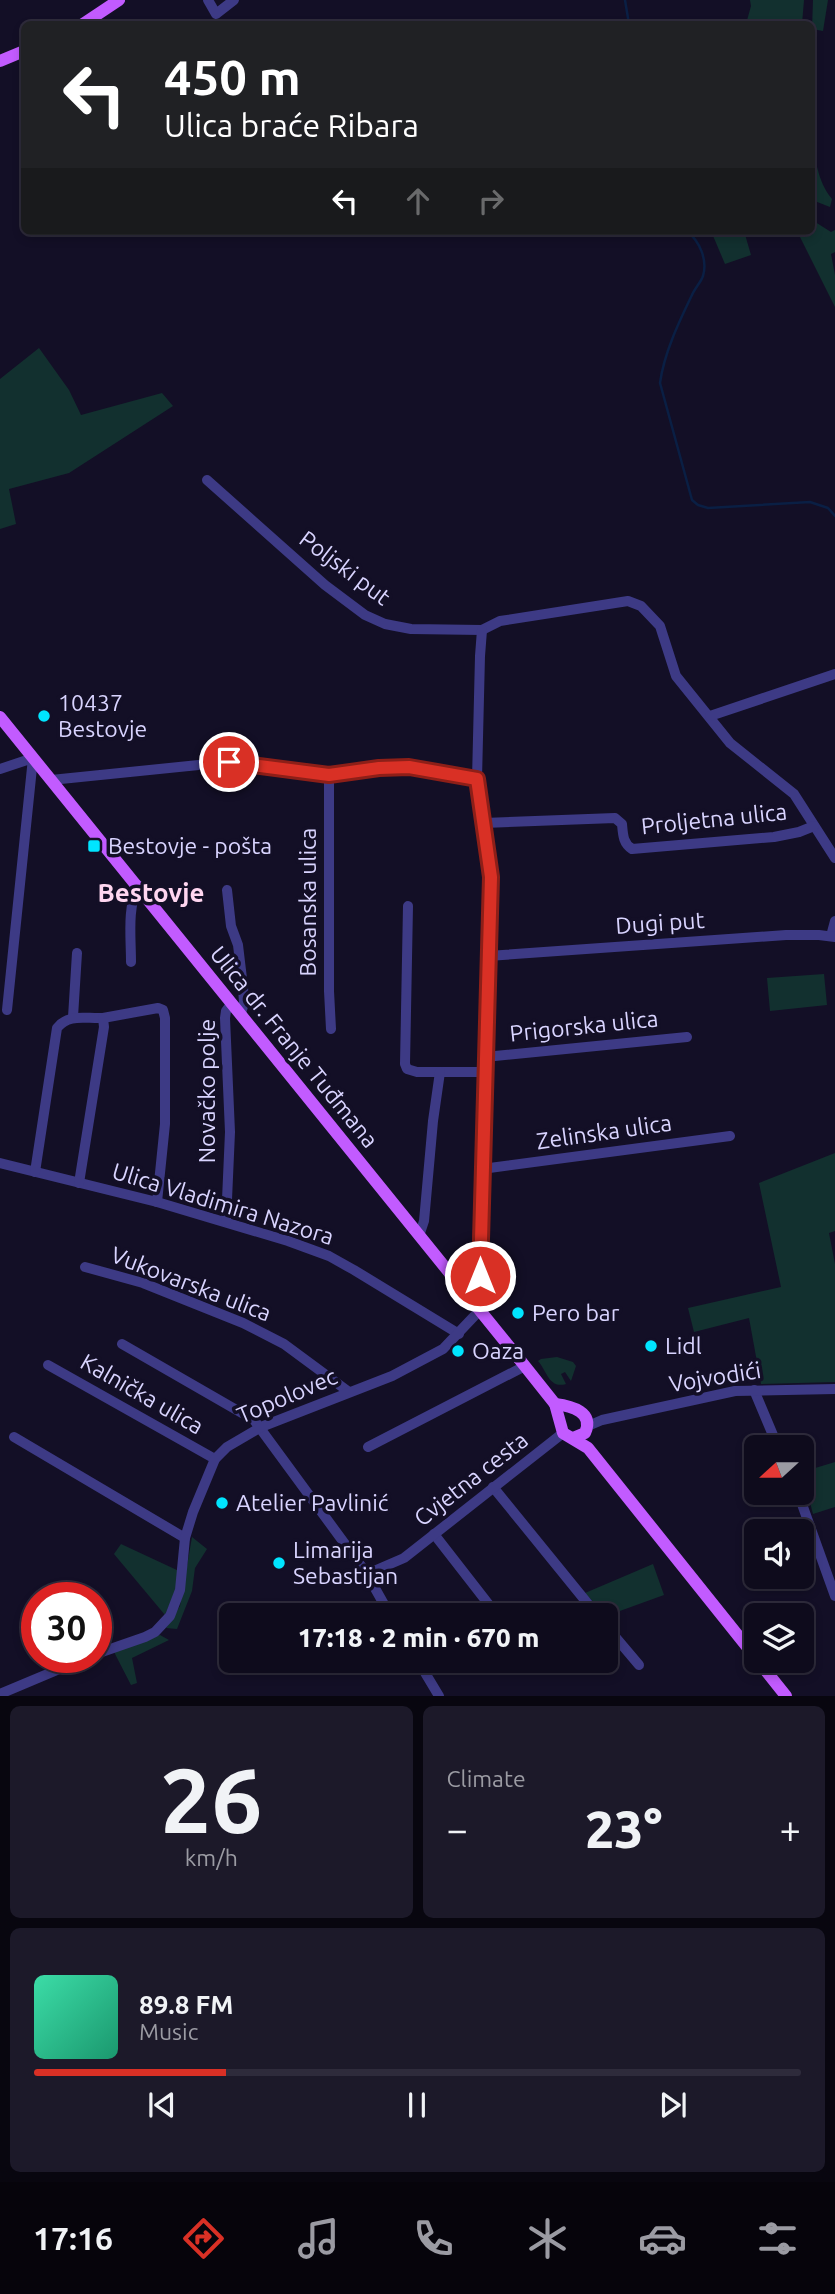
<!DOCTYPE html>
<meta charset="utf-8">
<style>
:root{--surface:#0e0b1c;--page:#1c1929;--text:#f1f3f6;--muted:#9b9ba3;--line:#2e2b3b;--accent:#d93025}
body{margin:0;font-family:Ubuntu,sans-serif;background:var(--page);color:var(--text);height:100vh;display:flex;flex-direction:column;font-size:26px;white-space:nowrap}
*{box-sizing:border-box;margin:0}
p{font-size:23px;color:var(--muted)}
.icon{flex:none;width:38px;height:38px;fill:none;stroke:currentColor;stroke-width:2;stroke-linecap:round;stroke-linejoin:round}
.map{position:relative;height:1696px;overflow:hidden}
.details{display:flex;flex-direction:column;gap:10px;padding:10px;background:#08060f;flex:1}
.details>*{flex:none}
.hud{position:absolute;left:21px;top:21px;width:794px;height:214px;border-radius:10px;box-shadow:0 4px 10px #0003,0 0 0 2px var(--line);background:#202124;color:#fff;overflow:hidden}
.needle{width:46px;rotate:249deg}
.buttons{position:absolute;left:744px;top:1435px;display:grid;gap:14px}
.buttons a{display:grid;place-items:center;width:70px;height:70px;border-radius:10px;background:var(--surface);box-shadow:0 4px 10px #0003,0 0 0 2px var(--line);font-size:35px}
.speed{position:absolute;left:21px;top:1582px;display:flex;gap:14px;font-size:35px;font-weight:700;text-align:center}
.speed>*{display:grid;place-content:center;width:91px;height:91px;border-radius:50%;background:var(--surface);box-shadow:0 4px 10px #0003,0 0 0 2px var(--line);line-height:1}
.speed .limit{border:10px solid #d22;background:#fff;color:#111}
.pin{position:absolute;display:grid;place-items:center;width:60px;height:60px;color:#fff;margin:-30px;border:4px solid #fff;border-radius:50%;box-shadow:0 2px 7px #0007}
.me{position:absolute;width:77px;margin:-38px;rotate:0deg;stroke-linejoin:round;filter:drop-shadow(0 0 5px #0008)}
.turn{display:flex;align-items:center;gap:24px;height:147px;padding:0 28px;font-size:32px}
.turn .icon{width:91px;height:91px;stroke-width:2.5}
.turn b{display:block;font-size:49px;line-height:60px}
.lanes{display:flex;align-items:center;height:66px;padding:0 28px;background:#0003;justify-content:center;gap:35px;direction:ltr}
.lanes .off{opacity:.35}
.big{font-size:52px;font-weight:800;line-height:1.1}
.details .widget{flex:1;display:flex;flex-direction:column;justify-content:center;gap:10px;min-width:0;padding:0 24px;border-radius:10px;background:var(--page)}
.details .dial{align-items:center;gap:0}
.dial b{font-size:91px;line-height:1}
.song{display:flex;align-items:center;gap:21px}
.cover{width:84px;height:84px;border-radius:10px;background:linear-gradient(135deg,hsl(160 70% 55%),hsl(160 70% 35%))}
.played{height:7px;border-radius:4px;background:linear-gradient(90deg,var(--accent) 25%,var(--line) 25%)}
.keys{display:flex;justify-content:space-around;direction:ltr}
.heat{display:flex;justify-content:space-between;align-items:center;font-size:38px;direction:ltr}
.details .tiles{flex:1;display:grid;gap:10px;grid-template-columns:1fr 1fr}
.widget:last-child{grid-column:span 2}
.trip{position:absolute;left:219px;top:1603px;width:399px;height:70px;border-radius:10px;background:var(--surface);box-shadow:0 4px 10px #0003,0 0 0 2px var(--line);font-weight:800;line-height:70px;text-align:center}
.dock{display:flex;height:112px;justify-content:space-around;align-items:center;background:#06040b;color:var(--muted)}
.dock .icon{width:49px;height:49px}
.dock .on{color:var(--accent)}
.dock b{font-size:32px;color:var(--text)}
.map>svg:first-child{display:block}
.green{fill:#12302f}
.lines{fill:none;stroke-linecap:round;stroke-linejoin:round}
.stream{stroke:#0a1f44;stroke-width:2.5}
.minor{stroke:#3d3a85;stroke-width:10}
.major{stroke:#c25bff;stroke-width:12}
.route-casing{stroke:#8d1f18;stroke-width:18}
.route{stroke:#d93025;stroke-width:12}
.poi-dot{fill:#00e5ff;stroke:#130f26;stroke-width:2.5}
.labels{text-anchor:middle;stroke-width:7;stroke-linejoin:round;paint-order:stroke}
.street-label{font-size:23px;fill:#d9d4ff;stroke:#130f26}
.poi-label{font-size:23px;fill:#d9d4ff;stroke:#130f26;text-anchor:start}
.quarter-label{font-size:26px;font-weight:bold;fill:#ffd6f0;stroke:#130f26}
</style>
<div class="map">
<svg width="835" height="1696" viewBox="0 0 835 1696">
<rect width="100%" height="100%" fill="#130f26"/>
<g class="green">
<path d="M750,0H804L802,24H746L751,6Z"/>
<path d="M813,0H828L823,31L812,29Z"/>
<path d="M812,135C815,157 817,181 832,199L830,207L812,200Z"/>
<path d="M812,220L831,232L835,230V252L831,254L835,275V307L800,237L793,231H812Z"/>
<path d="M711,231H744L751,255L725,264Z"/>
<path d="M39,348L69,390L81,415L162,393L173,406L69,473L9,489L16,524L0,529V379Z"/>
<path d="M824,974L827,1005L770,1011L767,978Z"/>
<path d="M835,1153V1231L829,1233L835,1264V1382L761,1384L749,1318L694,1332L688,1308L781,1287L759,1183Z"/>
<path d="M557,1357L573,1362L576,1366L571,1381L565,1372L561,1374L566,1384C549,1389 547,1371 538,1361L541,1359Z"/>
<path d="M835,1462V1507L813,1514L802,1472Z"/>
<path d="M192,1537L207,1549L195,1568L192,1591L177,1629L166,1628L180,1606Z"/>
<path d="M121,1544L179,1571L176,1589L165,1615L114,1554Z"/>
<path d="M653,1564L664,1595L606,1616L585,1593Z"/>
<path d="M160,1635L169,1640L132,1658L137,1683L131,1685L114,1652Z"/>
</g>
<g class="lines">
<g class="stream">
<path d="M625,0L629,24"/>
<path d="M687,231C699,241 708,259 703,276C701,282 695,288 692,295C679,322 664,353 660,383L692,500L698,505L708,508L810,502L828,508L835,516"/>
</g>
<g class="minor">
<path d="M208,0L216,14L234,0"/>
<path d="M207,480L325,585L365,615L385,624L411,629L482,630L500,621L628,601L641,606L660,626L676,676L730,743L794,794L835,858"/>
<path d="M710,716L835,674"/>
<path d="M0,769L33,758L7,1010"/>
<path d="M329,774V991L331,1029"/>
<path d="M51,780L228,762L329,774L379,768L409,767L477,779L480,656L482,630"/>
<path d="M484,823L615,818L622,824C623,835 623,843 632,849L774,837L799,832L814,826"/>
<path d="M227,890L231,926L238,945L243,987L244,1003L241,1013"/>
<path d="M408,906L405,1064L407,1069L417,1072H485"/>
<path d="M831,936L835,921"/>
<path d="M488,956L786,935H819L835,937"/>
<path d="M131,962C131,937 127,909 138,885"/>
<path d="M73,1017L77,953"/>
<path d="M485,1057L687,1037"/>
<path d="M0,1163L157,1202L288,1241L329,1256L354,1270L459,1334"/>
<path d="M482,1169L730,1136"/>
<path d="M35,1172L57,1028C69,1013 85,1019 103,1018"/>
<path d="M79,1183L104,1027L103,1018L158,1008L163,1010L165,1018V1124L157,1202"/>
<path d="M226,1222L230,1132L225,1018L226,1011L232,1003"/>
<path d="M419,1236L424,1221L433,1121L440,1072"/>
<path d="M85,1267L143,1283L243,1323L284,1344L349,1392"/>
<path d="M122,1344L254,1420L367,1574L390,1615"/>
<path d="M48,1365L215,1459"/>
<path d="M754,1390L778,1447"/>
<path d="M588,1426L602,1420L735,1391L835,1389"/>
<path d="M14,1437L185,1538"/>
<path d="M368,1447L525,1366"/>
<path d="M493,1487L597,1615"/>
<path d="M798,1493L835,1596"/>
<path d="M434,1534L497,1615"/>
<path d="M367,1574L404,1558L563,1433"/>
<path d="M606,1626L639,1665"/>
<path d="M96,1654L145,1637L155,1632L170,1616L180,1590L185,1538L193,1512L215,1459L227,1447L261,1427L392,1376L443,1349L480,1310L479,1261L491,877L477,779"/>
<path d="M418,1661L439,1696"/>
<path d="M534,1661C543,1667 550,1664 560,1661"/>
<path d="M0,1694L88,1657"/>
</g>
<g class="major">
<path d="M83,24L119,0"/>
<path d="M0,61L24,51"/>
<path d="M0,717L520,1360L555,1404L563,1433L588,1448L756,1658"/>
<path d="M555,1404C571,1406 595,1412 585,1433L573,1438"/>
<path d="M758,1661L786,1696"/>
</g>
</g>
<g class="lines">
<defs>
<path id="route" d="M229,762L329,775L379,768L409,767L477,779L491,877L480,1276"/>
</defs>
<use href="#route" class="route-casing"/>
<use href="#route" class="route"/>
</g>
<g class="poi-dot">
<circle cx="44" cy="716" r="7"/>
<rect x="87" y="839" width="14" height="14" rx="3.5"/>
<circle cx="518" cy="1313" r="7"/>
<circle cx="651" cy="1346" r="7"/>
<circle cx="458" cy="1351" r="7"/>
<circle cx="222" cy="1503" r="7"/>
<circle cx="279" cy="1563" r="7"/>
</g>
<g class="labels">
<g class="street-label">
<text transform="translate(345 568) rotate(37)" y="8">Poljski put</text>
<text transform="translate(714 819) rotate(-6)" y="8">Proljetna ulica</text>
<text transform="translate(308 902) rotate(-90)" y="8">Bosanska ulica</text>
<text transform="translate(660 923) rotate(-4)" y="8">Dugi put</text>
<text transform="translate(584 1026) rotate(-6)" y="8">Prigorska ulica</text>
<text transform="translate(294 1047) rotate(51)" y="8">Ulica dr. Franje Tuđmana</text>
<text transform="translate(207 1091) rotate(-90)" y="8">Novačko polje</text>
<text transform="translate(604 1132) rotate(-8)" y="8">Zelinska ulica</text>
<text transform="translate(223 1204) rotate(17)" y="8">Ulica Vladimira Nazora</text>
<text transform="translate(191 1284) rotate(21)" y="8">Vukovarska ulica</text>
<text transform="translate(715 1377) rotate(-9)" y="8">Vojvodići</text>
<text transform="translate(142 1394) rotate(30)" y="8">Kalnička ulica</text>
<text transform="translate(287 1396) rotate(-23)" y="8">Topolovec</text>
<text transform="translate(471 1479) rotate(-38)" y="8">Cvjetna cesta</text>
</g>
<g class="poi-label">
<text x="58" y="711">10437<tspan x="58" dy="26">Bestovje</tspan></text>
<text x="108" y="854">Bestovje - pošta</text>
<text x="532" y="1321">Pero bar</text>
<text x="665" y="1354">Lidl</text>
<text x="472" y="1359">Oaza</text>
<text x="236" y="1511">Atelier Pavlinić</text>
<text x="293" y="1558">Limarija<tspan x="293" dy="26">Sebastijan</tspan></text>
</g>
<g class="quarter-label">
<text x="151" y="902">Bestovje</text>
</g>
</g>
</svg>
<div class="buttons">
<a><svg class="needle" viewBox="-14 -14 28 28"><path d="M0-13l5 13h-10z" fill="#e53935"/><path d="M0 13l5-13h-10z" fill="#9b9ba3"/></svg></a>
<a><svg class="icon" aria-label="sound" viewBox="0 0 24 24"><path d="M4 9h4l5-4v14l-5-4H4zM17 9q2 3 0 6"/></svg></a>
<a><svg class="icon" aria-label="layers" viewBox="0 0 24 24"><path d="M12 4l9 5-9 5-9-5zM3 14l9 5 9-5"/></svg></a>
</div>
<div class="speed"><div class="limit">30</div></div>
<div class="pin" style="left:229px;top:762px;background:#d93025"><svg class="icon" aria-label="arrive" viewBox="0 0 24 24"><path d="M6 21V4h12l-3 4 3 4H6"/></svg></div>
<svg class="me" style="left:480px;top:1276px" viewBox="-20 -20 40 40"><circle r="17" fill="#d93025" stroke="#fff" stroke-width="3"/><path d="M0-11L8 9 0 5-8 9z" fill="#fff"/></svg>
<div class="trip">17:18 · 2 min · 670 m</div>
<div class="hud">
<div class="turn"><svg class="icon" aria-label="left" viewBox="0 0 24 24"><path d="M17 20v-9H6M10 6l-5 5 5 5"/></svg><div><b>450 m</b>Ulica braće Ribara</div></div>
<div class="lanes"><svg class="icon" aria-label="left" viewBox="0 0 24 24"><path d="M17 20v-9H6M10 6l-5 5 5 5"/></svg><svg class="icon off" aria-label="ahead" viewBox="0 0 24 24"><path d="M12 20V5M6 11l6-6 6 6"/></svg><svg class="icon off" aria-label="right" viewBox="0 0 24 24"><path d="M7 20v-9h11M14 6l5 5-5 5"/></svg></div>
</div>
</div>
<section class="details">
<div class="tiles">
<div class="widget dial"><b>26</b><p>km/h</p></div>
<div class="widget"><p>Climate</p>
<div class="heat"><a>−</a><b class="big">23°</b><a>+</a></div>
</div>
<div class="widget">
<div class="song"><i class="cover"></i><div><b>89.8 FM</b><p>Music</p></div></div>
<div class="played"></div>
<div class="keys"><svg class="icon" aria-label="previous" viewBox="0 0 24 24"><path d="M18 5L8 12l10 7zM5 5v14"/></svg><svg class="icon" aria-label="pause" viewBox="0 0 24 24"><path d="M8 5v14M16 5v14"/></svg><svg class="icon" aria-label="next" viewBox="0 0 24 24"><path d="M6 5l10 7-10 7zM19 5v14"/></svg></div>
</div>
</div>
</section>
<nav class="dock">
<b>17:16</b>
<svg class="icon on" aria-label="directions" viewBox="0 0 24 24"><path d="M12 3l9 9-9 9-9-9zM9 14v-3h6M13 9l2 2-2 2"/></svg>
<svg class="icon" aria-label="music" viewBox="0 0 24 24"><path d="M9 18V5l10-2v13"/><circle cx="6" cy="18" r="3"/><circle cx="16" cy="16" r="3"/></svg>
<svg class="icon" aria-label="phone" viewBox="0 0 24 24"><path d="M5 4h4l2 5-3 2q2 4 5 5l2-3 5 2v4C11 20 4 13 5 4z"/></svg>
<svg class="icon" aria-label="climate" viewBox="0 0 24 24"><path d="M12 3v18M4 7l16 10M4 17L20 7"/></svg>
<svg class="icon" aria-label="car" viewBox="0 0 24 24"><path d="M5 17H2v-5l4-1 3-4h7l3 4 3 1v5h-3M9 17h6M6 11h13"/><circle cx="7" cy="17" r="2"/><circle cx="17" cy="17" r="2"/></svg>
<svg class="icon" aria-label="filters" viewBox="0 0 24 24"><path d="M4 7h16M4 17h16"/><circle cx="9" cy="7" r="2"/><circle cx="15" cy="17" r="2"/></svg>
</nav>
